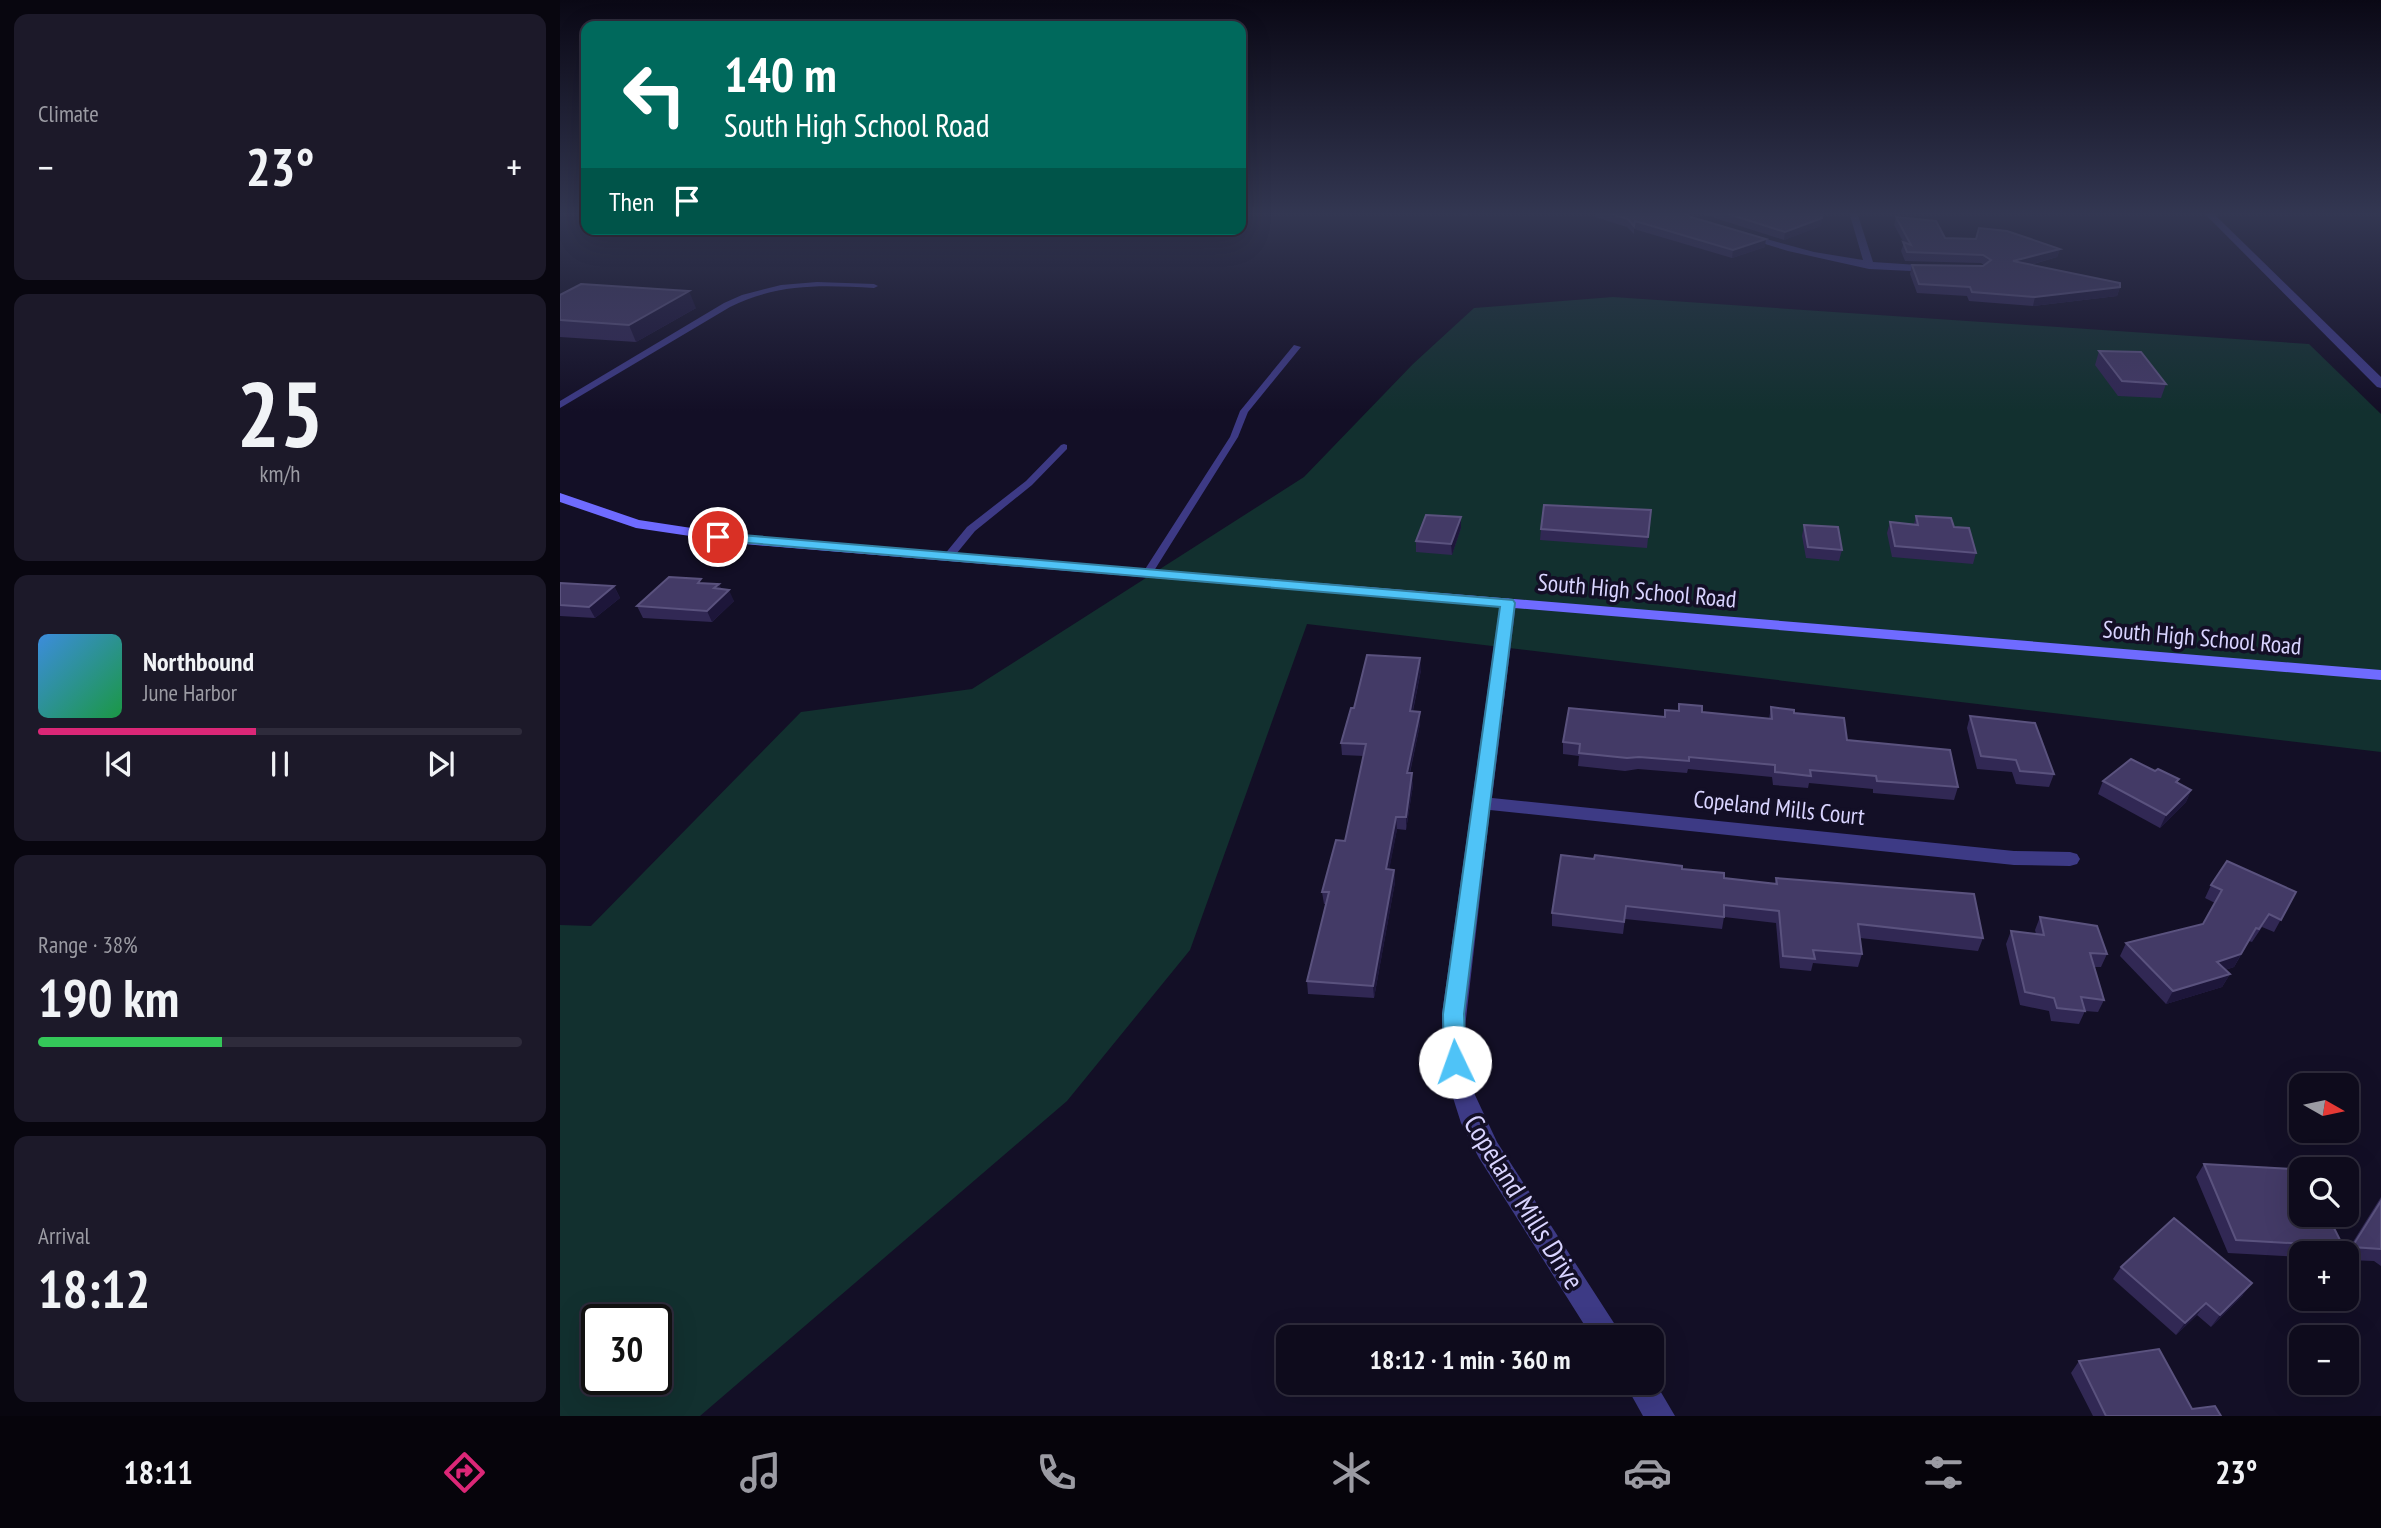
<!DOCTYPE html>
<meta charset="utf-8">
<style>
:root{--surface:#0e0b1c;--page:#1c1929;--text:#f1f3f6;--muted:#9b9ba3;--line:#2e2b3b;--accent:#db2777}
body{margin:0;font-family:"PT Sans Narrow",sans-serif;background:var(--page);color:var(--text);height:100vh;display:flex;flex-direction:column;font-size:26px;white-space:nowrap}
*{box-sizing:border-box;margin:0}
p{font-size:23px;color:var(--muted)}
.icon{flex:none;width:38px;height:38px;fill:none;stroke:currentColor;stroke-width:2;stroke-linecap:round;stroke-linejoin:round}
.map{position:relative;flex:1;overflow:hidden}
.drawer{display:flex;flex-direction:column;gap:14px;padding:14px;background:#08060f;width:560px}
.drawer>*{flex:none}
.top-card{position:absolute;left:21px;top:21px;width:665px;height:214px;border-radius:14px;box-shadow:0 7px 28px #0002,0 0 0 2px var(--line);background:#00695c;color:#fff;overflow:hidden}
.needle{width:46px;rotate:99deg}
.buttons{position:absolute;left:1729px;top:1073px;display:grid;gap:14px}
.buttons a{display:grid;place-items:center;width:70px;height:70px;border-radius:14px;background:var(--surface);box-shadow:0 7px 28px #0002,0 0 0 2px var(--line);font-size:35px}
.speed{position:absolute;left:21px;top:1304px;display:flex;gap:14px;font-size:35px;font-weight:700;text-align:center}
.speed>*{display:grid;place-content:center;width:91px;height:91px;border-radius:50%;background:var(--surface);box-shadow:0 7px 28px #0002,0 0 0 2px var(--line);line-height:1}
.speed .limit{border:4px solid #111;border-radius:10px;background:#fff;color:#111}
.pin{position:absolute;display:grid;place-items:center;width:60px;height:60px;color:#fff;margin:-30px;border:4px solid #fff;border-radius:50%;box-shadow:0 2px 7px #0007}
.me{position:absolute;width:77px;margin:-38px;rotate:357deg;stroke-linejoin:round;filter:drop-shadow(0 0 5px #0008)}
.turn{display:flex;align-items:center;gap:24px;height:147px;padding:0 28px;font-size:32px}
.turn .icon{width:91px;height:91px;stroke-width:2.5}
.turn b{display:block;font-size:49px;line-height:60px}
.then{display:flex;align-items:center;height:66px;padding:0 28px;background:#0003;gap:14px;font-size:26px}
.big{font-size:52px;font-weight:700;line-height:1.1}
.drawer .card{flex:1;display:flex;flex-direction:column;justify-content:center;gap:10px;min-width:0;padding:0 24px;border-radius:14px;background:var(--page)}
.drawer .dial{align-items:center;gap:0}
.dial b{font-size:91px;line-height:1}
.song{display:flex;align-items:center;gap:21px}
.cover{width:84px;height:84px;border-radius:10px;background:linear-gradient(135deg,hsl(210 70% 55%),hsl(140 70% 35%))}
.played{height:7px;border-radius:4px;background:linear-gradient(90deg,var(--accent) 45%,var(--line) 45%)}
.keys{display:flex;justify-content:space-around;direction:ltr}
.heat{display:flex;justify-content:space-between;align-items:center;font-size:38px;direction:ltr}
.charge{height:10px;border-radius:5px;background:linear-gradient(90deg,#34c759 38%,var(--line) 0)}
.trip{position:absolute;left:716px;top:1325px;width:388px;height:70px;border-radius:14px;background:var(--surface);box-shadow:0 7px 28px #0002,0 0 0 2px var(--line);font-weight:700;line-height:70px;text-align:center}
.tab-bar{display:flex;height:112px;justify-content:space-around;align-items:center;background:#06040b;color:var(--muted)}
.tab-bar .icon{width:49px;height:49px}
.tab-bar .on{color:var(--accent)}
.tab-bar b{font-size:32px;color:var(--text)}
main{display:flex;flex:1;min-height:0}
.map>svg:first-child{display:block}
.green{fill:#12302f;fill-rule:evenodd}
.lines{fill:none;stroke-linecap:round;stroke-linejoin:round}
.service{fill:#3d3a85;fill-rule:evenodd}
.minor{fill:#3d3a85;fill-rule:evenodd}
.tertiary{fill:#3d3a85;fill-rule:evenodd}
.secondary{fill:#6f6bff;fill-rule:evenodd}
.wall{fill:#312854}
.shaded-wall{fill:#1d163a}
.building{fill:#433a66;stroke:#5a527e;stroke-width:2}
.route{fill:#4fc3f7;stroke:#337fa1;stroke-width:2}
.labels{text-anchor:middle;stroke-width:7;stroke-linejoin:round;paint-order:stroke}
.street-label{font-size:24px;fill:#d9d4ff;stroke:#130f26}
.near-street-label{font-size:28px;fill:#d9d4ff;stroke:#130f26}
</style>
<main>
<section class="drawer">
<div class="card"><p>Climate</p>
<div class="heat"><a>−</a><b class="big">23°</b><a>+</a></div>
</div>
<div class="card dial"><b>25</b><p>km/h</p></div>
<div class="card">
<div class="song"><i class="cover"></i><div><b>Northbound</b><p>June Harbor</p></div></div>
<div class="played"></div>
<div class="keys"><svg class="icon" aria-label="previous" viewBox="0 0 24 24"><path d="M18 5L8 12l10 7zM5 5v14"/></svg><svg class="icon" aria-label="pause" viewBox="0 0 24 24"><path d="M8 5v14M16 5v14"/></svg><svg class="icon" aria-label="next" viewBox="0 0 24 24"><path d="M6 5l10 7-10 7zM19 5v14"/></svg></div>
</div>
<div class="card"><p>Range · 38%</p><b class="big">190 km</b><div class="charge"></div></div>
<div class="card"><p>Arrival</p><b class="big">18:12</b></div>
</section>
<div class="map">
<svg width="1821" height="1416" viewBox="0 0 1821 1416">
<rect width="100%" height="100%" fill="#130f26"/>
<path class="green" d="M1053,297L1749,344L1821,414V752L747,624L630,950L507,1101L140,1416H0V925L31,926L241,712L412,689L744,477L853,364L914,308ZM37,1320H96V1379H37Z"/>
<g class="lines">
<g class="service">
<path d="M257,282L314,284L318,286L314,288C262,285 218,283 170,307L0,408V401L164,303L182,295L221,285Z"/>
<path d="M734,345L741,347L688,412L678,437L592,574L591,576H583L582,574L670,437L680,411Z"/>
<path d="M504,444L507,445V449L472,485L415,531L392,559H384V555L407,527L466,481L501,445Z"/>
</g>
<g class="minor">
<path d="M910,212L906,216L902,213V212Z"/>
<path d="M1289,212H1297L1313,262L1373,266L1378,269L1373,272L1309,269L1228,251L1179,236L1184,233L1254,252L1303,260Z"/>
<path d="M948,598L956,603L932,798L1454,851L1510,852L1517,854L1520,859L1517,864L1510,866L1454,865L930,810L904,1036L907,1066L915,1095L937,1142L1063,1337H1032L919,1158L901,1123L883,1066L882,1014L940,603Z"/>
<path d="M1092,1377L1115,1416H1083L1064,1382H1092Z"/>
</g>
<path class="tertiary" d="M1643,212H1652L1821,377V388L1817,387Z"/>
<path class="secondary" d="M0,493L79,520L184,536L1821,670V680L184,544L76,528L0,502Z"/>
</g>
<g class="wall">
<path d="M1035,212H1124L1131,217L1205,247L1172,258L1074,229V234L1067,227L1035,217Z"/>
<path d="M1136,212H1261V226L1224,240Z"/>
<path d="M1336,217L1385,238L1500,249L1497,257L1470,265L1560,287L1557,296L1473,306L1409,301L1407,296L1357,293L1350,274L1352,265H1424L1421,263L1345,261L1341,251L1344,243L1334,225Z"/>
<path d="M0,295L136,308L76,342L0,337Z"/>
<path d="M1539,351L1606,384L1601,398L1558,396L1535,365Z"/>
<path d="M1091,510L1087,548L980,540L981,529Z"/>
<path d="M1356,516L1394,527L1416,553L1413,564L1332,557L1327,533L1330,522L1354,524Z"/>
<path d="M901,517V528L892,555L856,552V541Z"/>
<path d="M1244,525L1282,550L1279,561L1246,558L1242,536Z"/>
<path d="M0,583L54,586L60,598L35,618L0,616Z"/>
<path d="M159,584L161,589L174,601L152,622L83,618L77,606Z"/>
<path d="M861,670L853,711L860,724L850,773L853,785L846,830L837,829L829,869L834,870L835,882L814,998L748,994L747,981L766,904H764L762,892L785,841L804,756L782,755L781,743L794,708Z"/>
<path d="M1119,704L1142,712L1209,719L1211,707L1234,713L1287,740L1398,787L1394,800L1313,793V789L1249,783L1248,788L1213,785L1212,777L1128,769L1127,773L1078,769L1065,771L1018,766L1019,756L1003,754V742L1104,717L1118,711Z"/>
<path d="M1410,716L1494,774L1489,787L1456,784L1452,772L1417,769L1407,728Z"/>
<path d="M1543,781L1617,783L1631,790L1626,802L1600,828L1538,794Z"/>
<path d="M1122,869L1164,878L1215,884L1216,878L1423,938L1418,951L1300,938L1302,954L1298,967L1253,963L1251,971L1220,968L1216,923L1164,917L1162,929L1065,919L1063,934L992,926V913Z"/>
<path d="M1651,885L1736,892L1714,932L1702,927L1692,942L1689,941L1674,967L1665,970L1670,974L1662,987L1606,1004L1560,956L1566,943L1643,924L1655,903L1645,898Z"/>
<path d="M1480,917L1547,954L1541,967H1534L1544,1000L1538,1012L1525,1011L1519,1024L1491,1021L1489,1011L1460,1005L1446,944L1451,931L1476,934L1475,930Z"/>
<path d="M1644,1164L1741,1214L1783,1246L1777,1253H1741V1257L1668,1253L1636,1177Z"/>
<path d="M1821,1197V1266L1814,1261L1787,1260L1786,1253Z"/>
<path d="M1561,1267L1683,1295L1651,1327L1637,1315L1616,1335L1553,1279Z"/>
<path d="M1519,1361L1632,1409L1661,1416H1533L1511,1373Z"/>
</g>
<g class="shaded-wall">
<path d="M1262,218L1261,226L1224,240L1225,232Z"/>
<path d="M1206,239L1205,247L1172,258L1173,250Z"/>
<path d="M1500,249L1497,257L1451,270L1453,261Z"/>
<path d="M1560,287L1557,296L1473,306L1475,297Z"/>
<path d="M129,291L136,308L76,342L69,325Z"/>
<path d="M901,517V528L892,555L891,544Z"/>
<path d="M159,584L164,594L169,590L174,601L152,622L147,611L154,588Z"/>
<path d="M54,586L60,598L35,618L29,607Z"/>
<path d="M860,658L861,670L850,723V711Z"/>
<path d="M860,712V724L847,785V773Z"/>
<path d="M852,773L853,785L846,830V817Z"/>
<path d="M1631,790L1626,802L1600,828L1606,815Z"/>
<path d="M836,817L837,829L827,882L826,869Z"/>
<path d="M834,870L835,882L814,998L813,986Z"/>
<path d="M1681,954L1674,967L1650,975L1657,962Z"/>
<path d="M1670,974L1662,987L1606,1004L1613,991Z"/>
<path d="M1692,1283L1683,1295L1651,1327L1660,1315Z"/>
<path d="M1646,1303L1637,1315L1616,1335L1625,1323Z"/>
</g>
<g class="building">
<path d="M1045,212H1124L1131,217L1206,239L1173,250L1075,221L1074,226L1068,219Z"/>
<path d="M1162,212H1261L1262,218L1225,232Z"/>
<path d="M1336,217L1376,221L1385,238L1416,239L1419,228L1447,231L1500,249L1453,261L1560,283V287L1475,297L1412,292L1410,287L1359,284L1352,265L1423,266L1431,260L1423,255L1347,252L1343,242L1351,245Z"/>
<path d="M21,284L129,291L69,325L0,320V295Z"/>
<path d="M1539,351L1581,352L1606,384L1562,381Z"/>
<path d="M984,505L1091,510L1088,537L981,529Z"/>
<path d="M866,515L901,517L891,544L856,541Z"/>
<path d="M1356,516L1391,518L1394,527L1409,528L1416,553L1335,546L1330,522L1358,525Z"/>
<path d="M1244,525L1278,527L1282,550L1248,547Z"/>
<path d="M109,577L141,579L138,583L159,584L154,588L169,590L147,611L77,606Z"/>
<path d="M0,583L54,586L29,607L0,605Z"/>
<path d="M807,655L860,658L850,711L860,712L847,773H852L846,817H836L826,869L834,870L813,986L747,981L769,892H762L776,840L785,841L806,744L781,743L791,708H794Z"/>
<path d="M1119,704L1142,706V712L1212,719L1211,707L1234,710V713L1284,718L1287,740L1390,750L1398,787L1317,781L1316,776L1250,770L1251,776L1215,772V765L1129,757V761L1079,757L1067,758L1019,753L1020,744L1003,742L1009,708L1105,717V710L1119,711Z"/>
<path d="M1410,716L1475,723L1494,774L1460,771L1456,760L1421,756Z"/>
<path d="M1571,759L1595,771L1598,769L1619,779L1616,782L1631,790L1606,815L1543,781Z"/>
<path d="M1001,855L1034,859L1035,855L1122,866V869L1164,873V878L1217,884L1216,878L1414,894L1423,938L1298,924L1302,954L1253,950L1255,959L1223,956L1219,911L1164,905V917L1066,906L1064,922L992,913Z"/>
<path d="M1667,861L1736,892L1721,920L1709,914L1699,929L1696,928L1681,954L1657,962L1670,974L1613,991L1566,943L1643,924L1662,890L1651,885Z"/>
<path d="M1480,917L1537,926L1547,954L1530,953L1544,1000L1521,997L1525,1011L1497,1008L1494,998L1465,992L1451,931L1484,935Z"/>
<path d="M1644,1164L1733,1169L1741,1186V1214H1767L1783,1246L1676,1240Z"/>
<path d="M1821,1201V1249L1792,1247Z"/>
<path d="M1614,1218L1692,1283L1660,1315L1646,1303L1625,1323L1561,1267Z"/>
<path d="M1599,1349L1632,1409L1655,1406L1661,1416H1546L1519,1361Z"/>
</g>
<linearGradient id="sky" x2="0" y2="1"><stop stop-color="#0a0815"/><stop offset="0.52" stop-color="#333752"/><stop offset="1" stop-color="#333752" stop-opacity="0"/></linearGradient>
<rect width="1821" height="411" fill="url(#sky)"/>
<path class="route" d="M158,533L953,600L955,603L904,1014L906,1062L903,1068L895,1071L887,1068L884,1062L883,1014L940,607L153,540L151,537Z"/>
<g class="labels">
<g class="street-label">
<text transform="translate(1077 591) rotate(5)" y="8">South High School Road</text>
<text transform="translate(1642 638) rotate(5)" y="8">South High School Road</text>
<text transform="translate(1219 808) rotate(6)" y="8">Copeland Mills Court</text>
</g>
<g class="near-street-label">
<text transform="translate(964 1202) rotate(58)" y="10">Copeland Mills Drive</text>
</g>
</g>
</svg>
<div class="buttons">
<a><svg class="needle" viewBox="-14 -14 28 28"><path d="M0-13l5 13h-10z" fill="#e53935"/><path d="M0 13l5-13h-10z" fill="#9b9ba3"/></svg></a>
<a><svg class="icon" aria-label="search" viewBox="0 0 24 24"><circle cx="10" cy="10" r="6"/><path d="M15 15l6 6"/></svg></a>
<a>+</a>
<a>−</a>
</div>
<div class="speed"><div class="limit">30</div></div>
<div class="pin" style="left:158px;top:537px;background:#d93025"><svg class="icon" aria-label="arrive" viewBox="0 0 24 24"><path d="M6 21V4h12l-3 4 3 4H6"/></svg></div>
<svg class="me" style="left:895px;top:1062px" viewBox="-20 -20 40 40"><circle r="19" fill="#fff"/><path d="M0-13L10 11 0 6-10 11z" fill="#4fc3f7"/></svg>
<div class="trip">18:12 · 1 min · 360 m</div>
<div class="top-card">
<div class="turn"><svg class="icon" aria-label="left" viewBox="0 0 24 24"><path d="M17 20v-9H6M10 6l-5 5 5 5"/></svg><div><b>140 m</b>South High School Road</div></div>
<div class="then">Then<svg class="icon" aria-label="arrive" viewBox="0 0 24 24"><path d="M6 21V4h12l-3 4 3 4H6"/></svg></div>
</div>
</div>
</main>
<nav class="tab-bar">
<b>18:11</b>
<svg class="icon on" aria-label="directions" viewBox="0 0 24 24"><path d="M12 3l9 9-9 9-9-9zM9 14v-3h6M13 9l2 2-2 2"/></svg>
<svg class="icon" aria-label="music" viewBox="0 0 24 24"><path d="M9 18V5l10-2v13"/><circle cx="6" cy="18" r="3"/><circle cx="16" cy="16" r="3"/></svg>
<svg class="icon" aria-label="phone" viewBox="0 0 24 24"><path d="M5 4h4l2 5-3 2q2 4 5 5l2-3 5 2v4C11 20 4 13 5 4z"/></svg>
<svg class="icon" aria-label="climate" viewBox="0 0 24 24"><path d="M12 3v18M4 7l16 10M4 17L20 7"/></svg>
<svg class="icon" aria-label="car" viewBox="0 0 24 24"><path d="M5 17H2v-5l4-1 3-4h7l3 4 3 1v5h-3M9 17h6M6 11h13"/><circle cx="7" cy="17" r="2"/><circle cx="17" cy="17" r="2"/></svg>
<svg class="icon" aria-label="filters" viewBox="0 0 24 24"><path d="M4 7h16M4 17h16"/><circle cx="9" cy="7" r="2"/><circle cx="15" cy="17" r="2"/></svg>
<b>23°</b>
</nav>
